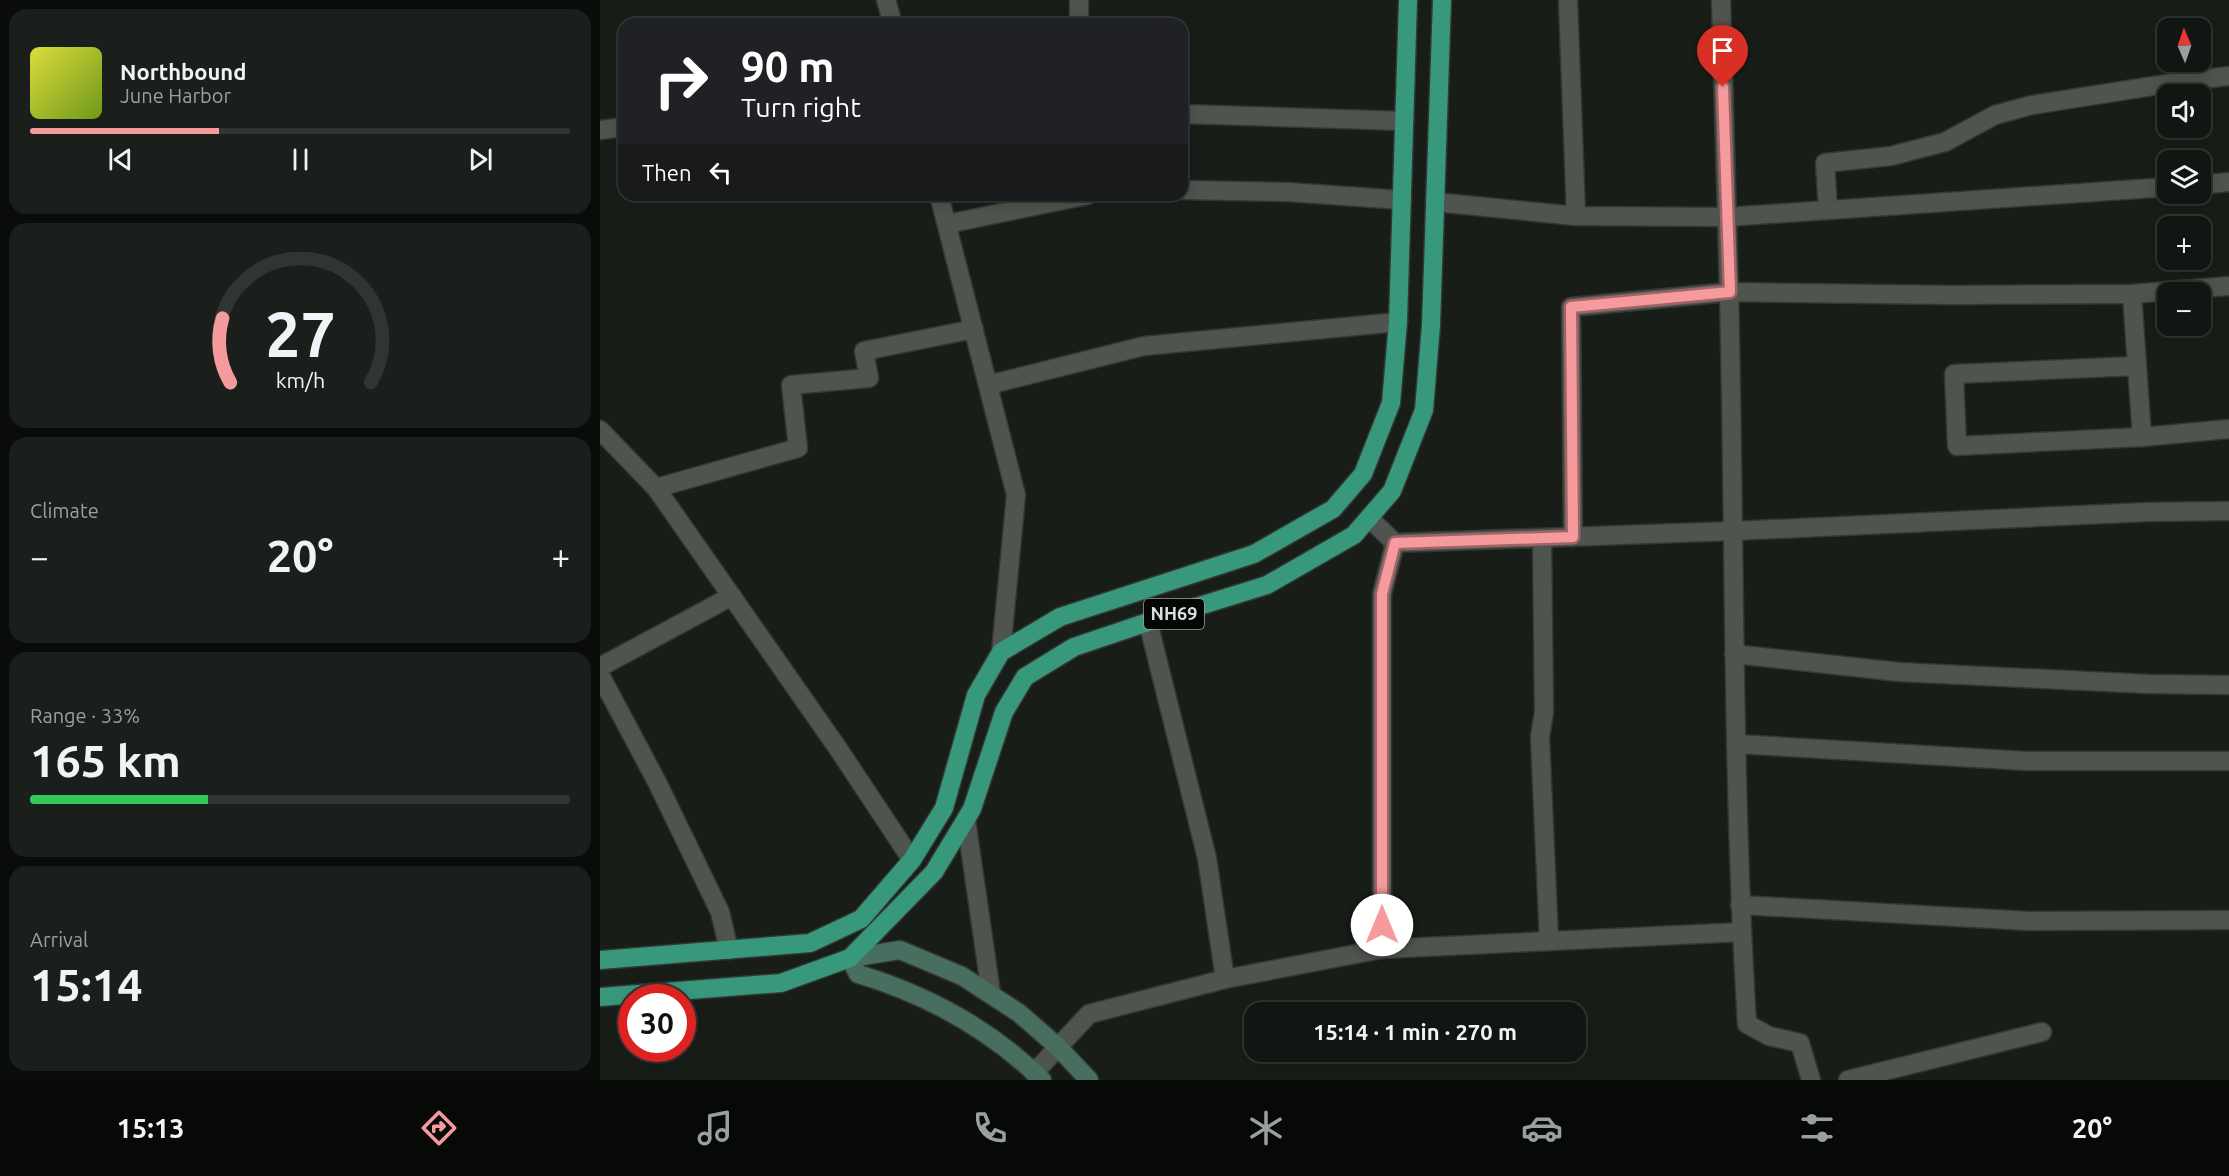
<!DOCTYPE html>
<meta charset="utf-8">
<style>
:root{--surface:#121612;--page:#1b1f1b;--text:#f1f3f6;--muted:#9c9f9f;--line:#313532;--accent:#f59b9d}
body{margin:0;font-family:Ubuntu,sans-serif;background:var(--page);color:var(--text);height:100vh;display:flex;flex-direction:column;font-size:22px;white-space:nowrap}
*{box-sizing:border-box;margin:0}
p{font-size:20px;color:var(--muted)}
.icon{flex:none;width:33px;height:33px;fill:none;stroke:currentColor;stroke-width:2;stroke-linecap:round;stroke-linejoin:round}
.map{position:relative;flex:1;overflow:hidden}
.drawer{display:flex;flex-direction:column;gap:9px;padding:9px;background:#0a0c0a;width:600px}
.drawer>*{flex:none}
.top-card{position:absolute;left:18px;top:18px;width:570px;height:183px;border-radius:18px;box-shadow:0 3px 15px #0003,0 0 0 2px var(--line);background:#202124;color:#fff;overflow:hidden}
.needle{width:39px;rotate:358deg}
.buttons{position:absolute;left:1557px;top:18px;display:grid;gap:12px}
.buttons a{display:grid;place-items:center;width:54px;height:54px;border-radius:12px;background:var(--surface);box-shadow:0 3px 15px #0003,0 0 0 2px var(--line);font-size:30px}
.speed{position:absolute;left:18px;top:984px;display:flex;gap:12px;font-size:30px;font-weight:700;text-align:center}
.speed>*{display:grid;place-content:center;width:78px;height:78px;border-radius:50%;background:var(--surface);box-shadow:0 3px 15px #0003,0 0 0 2px var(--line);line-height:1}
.speed .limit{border:9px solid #d22;background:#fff;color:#111}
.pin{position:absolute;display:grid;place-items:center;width:51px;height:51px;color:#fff;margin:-62px -26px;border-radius:50% 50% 50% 0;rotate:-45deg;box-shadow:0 0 6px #0007}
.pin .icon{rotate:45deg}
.me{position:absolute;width:66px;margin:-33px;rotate:0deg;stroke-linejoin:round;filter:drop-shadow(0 0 4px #0008)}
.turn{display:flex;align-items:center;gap:21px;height:126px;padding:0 24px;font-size:27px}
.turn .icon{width:78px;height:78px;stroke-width:2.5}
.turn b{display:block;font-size:42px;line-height:51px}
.then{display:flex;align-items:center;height:57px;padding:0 24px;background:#0003;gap:12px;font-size:22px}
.big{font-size:45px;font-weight:700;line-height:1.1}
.drawer .card{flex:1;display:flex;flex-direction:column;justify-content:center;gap:9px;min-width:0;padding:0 21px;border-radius:18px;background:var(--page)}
.drawer .dial{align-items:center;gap:0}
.dial svg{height:156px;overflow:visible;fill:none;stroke:var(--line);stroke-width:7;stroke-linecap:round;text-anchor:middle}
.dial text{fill:var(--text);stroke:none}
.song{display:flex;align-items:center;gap:18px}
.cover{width:72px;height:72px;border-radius:9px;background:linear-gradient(135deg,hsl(60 70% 55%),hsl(80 70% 35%))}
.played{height:6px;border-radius:3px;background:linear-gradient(90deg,var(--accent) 35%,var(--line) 35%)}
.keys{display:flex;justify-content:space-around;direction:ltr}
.heat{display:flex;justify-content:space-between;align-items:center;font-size:33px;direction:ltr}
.charge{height:9px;border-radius:4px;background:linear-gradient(90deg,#34c759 33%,var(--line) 0)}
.trip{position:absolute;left:644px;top:1002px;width:342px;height:60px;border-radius:18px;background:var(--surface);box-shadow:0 3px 15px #0003,0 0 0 2px var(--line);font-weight:700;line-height:60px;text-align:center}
.dock{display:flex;height:96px;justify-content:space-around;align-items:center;background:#070907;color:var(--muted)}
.dock .icon{width:42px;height:42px}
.dock .active{color:var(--accent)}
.dock b{font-size:27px;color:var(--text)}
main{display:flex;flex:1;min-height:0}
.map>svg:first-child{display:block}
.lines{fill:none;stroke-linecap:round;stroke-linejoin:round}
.minor-casing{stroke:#333733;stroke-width:21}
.tertiary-casing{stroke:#333733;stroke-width:21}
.secondary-casing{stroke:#333733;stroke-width:21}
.trunk-casing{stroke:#333733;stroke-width:21}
.minor{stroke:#4f554e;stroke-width:18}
.tertiary{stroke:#4f554e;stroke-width:18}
.secondary{stroke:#476e5f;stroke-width:18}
.trunk{stroke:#38987c;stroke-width:18}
.route-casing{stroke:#9f6566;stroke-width:15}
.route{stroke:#f59b9d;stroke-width:10}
.labels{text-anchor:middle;stroke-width:6;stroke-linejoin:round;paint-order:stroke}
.shield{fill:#050705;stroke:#9b9e9b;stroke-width:1.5}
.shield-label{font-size:18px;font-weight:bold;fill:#dbdfdb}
</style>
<main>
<section class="drawer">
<div class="card">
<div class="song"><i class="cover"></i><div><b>Northbound</b><p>June Harbor</p></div></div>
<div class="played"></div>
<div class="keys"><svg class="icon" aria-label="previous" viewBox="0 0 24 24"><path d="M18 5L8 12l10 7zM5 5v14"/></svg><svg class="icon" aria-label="pause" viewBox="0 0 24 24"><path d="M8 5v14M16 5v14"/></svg><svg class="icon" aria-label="next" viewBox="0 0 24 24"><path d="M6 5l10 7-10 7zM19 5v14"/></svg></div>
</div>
<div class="card dial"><svg viewBox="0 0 100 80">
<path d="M14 69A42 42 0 1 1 86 69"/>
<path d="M14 69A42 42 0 0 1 10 36" stroke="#f59b9d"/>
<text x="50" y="56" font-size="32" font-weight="700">27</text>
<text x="50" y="72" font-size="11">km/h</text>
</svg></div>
<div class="card"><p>Climate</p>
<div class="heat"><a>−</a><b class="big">20°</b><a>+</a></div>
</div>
<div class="card"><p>Range · 33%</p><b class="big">165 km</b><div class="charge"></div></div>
<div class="card"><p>Arrival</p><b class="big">15:14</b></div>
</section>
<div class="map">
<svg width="1629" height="1080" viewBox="0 0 1629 1080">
<rect width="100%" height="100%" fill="#181d18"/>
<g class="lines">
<defs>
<g id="minor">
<path d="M286,0L293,24"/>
<path d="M479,0V24"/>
<path d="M968,0L976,216"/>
<path d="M1121,0C1124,98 1127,196 1129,293C1135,537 1132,781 1147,1024L1169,1036L1200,1043L1211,1080"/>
<path d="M582,114L804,121"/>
<path d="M0,130L24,127"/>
<path d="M1600,185L1629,182"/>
<path d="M582,190L688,192L802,200"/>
<path d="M339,195L416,495L401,652"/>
<path d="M835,202L976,216L1126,217L1568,187"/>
<path d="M1228,210L1225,163L1291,156L1345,142L1395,115L1432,105L1572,83L1629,76"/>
<path d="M347,224L488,195"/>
<path d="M1532,294L1542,437"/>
<path d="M1536,366L1354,374L1357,446L1542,437L1629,429"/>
<path d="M388,385L544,346L798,322"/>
<path d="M0,430L56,488L237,747L312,860"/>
<path d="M56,488L198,448L191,385L269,378L264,351L374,329"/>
<path d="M769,518L795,543L1133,531L1548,512L1629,511"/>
<path d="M973,537L971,307L1129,292L1352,295L1532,294L1629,286"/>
<path d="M942,538L944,712L940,737L949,941"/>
<path d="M548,622L607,858L625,979"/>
<path d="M1134,654L1299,672L1549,684L1629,685"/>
<path d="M0,667L132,596"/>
<path d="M0,675L57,782L120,912L129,950"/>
<path d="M1136,744L1427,761H1629"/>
<path d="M1140,905L1429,921L1629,920"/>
<path d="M782,949V594L795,543"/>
<path d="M434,1073L489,1014L625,979L782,949L1142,932"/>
<path d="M1248,1080L1442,1032"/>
</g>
<path id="tertiary" d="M366,820L391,993"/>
<path id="secondary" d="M442,1080C389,1028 328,995 258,974L250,958L300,950L362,976L419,1013L458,1047L489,1080"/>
<g id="trunk">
<path d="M0,960L210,943L261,919L312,860L344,808L376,695L401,652L460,617L654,554L733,509L763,474L791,403L798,322L808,0"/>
<path d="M0,997L181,983L250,958L334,872L372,809L404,712L425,677L474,647L548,622L667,585L754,535L792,491L824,410L831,325L842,0"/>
</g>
</defs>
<use href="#minor" class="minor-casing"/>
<use href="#tertiary" class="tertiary-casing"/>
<use href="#secondary" class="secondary-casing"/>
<use href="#trunk" class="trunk-casing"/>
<use href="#minor" class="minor"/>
<use href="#tertiary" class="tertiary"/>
<use href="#secondary" class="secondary"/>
<use href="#trunk" class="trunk"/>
</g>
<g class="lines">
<defs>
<path id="route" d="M782,925V594L795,543L973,537L971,307L1130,292L1123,87"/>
</defs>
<use href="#route" class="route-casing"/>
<use href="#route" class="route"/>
</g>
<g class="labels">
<rect class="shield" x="544" y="599" width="60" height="30" rx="4.5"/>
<g class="shield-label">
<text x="574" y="620">NH69</text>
</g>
</g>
</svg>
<div class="buttons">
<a><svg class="needle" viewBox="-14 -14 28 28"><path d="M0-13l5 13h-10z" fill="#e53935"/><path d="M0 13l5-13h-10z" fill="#9c9f9f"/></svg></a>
<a><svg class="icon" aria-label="sound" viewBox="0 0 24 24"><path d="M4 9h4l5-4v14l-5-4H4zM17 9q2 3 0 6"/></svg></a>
<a><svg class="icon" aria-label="layers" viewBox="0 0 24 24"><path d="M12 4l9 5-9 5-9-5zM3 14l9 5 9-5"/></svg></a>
<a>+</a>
<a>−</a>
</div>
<div class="speed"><div class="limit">30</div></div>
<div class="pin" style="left:1123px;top:87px;background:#d93025"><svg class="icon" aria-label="arrive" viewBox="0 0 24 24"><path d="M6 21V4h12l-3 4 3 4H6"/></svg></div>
<svg class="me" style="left:782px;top:925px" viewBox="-20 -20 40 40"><circle r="19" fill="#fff"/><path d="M0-13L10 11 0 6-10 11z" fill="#f59b9d"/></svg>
<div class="trip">15:14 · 1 min · 270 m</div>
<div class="top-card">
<div class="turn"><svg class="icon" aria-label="right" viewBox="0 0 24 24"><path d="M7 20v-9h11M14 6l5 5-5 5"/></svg><div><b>90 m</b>Turn right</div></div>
<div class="then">Then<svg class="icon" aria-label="left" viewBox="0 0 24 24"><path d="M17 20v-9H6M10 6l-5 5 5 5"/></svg></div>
</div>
</div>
</main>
<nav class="dock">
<b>15:13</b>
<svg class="icon active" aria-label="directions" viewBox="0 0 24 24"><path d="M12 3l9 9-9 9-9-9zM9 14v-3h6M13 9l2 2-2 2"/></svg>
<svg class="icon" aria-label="music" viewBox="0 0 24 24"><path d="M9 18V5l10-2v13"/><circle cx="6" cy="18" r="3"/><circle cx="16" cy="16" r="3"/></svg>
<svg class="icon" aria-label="phone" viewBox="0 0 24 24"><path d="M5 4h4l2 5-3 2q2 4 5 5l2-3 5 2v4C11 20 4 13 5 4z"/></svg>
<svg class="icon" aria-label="climate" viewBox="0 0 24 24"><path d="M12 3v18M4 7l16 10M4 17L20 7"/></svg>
<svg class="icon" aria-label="car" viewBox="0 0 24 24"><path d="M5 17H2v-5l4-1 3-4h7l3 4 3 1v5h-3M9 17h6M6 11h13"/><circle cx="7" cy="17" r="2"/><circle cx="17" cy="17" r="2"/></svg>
<svg class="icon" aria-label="filters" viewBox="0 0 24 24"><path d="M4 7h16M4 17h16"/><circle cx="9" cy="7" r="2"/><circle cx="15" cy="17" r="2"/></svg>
<b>20°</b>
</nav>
